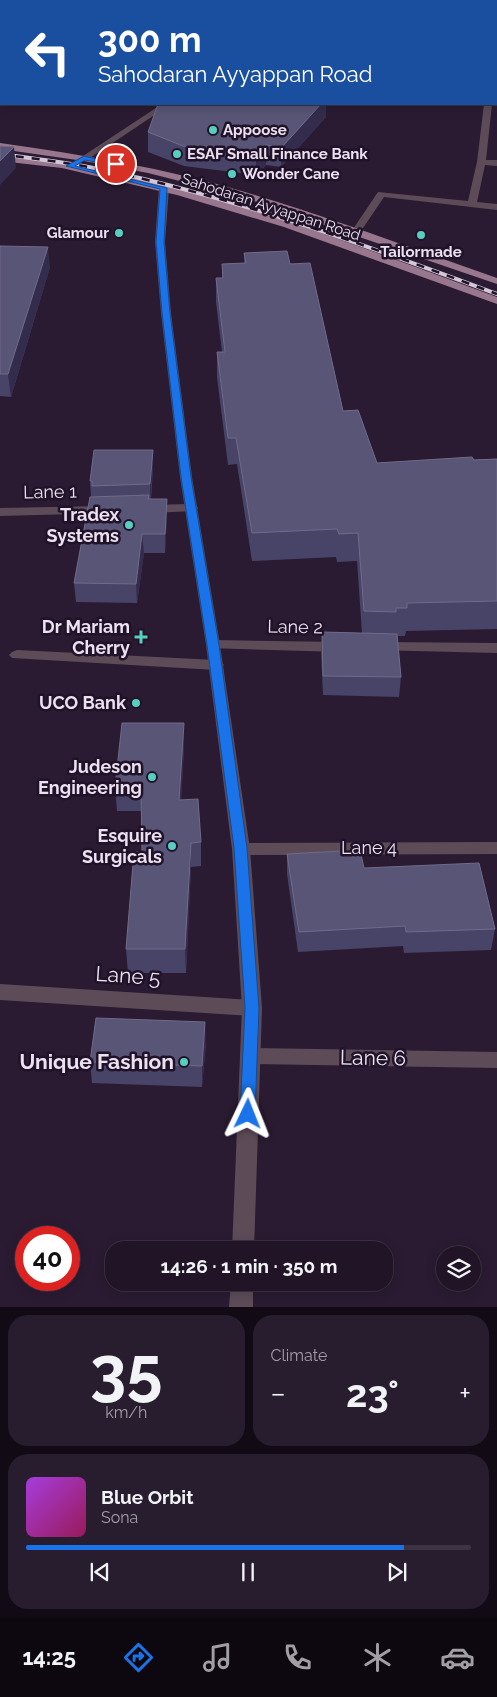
<!DOCTYPE html>
<meta charset="utf-8">
<style>
:root{--surface:#201426;--page:#281d2e;--text:#f1f3f6;--muted:#a29ea7;--line:#3d3343;--accent:#1a73e8}
body{margin:0;font-family:Raleway,sans-serif;background:var(--page);color:var(--text);height:100vh;display:flex;flex-direction:column;font-size:19px;white-space:nowrap}
*{box-sizing:border-box;margin:0}
p{font-size:16px;color:var(--muted)}
.icon{flex:none;width:28px;height:28px;fill:none;stroke:currentColor;stroke-width:2;stroke-linecap:round;stroke-linejoin:round}
.map{position:relative;height:1307px;overflow:hidden}
.side{display:flex;flex-direction:column;gap:8px;padding:8px;background:#120b15;flex:1}
.side>*{flex:none}
.banner{position:absolute;left:0px;top:0px;width:498px;height:105px;box-shadow:0 2px 12px #0003,0 0 0 1px var(--line);background:#1a4fa0;color:#fff;overflow:hidden}
.fabs{position:absolute;left:436px;top:1246px;display:grid;gap:10px}
.fabs a{display:grid;place-items:center;width:45px;height:45px;border-radius:50%;background:var(--surface);box-shadow:0 2px 12px #0003,0 0 0 1px var(--line);font-size:25px}
.speed{position:absolute;left:15px;top:1226px;display:flex;gap:10px;font-size:25px;font-weight:700;text-align:center}
.speed>*{display:grid;place-content:center;width:65px;height:65px;border-radius:50%;background:var(--surface);box-shadow:0 2px 12px #0003,0 0 0 1px var(--line);line-height:1}
.speed .limit{border:8px solid #d22;background:#fff;color:#111}
.pin{position:absolute;display:grid;place-items:center;width:42px;height:42px;color:#fff;margin:-21px;border:2px solid #fff;border-radius:50%;box-shadow:0 1px 5px #0007}
.me{position:absolute;width:55px;margin:-28px;rotate:2deg;stroke-linejoin:round;filter:drop-shadow(0 0 4px #0008)}
.turn{display:flex;align-items:center;gap:18px;height:105px;padding:0 15px;font-size:22px}
.turn .icon{width:65px;height:65px;stroke-width:2.5}
.turn b{display:block;font-size:35px;line-height:42px}
.big{font-size:38px;font-weight:700;line-height:1.1}
.side .widget{flex:1;display:flex;flex-direction:column;justify-content:center;gap:8px;min-width:0;padding:0 18px;border-radius:20px;background:var(--page)}
.side .dial{align-items:center;gap:0}
.dial b{font-size:65px;line-height:1}
.song{display:flex;align-items:center;gap:15px}
.cover{width:60px;height:60px;border-radius:8px;background:linear-gradient(135deg,hsl(280 70% 55%),hsl(330 70% 35%))}
.played{height:5px;border-radius:2px;background:linear-gradient(90deg,var(--accent) 85%,var(--line) 85%)}
.keys{display:flex;justify-content:space-around;direction:ltr}
.heat{display:flex;justify-content:space-between;align-items:center;font-size:28px;direction:ltr}
.side .tiles{flex:1;display:grid;gap:8px;grid-template-columns:1fr 1fr}
.widget:last-child{grid-column:span 2}
.trip{position:absolute;left:105px;top:1241px;width:288px;height:50px;border-radius:20px;background:var(--surface);box-shadow:0 2px 12px #0003,0 0 0 1px var(--line);font-weight:700;line-height:50px;text-align:center}
.tabs{display:flex;height:80px;justify-content:space-around;align-items:center;background:#0d080f;color:var(--muted)}
.tabs .icon{width:35px;height:35px}
.tabs .current{color:var(--accent)}
.tabs b{font-size:22px;color:var(--text)}
.map>svg:first-child{display:block}
.lines{fill:none;stroke-linecap:round;stroke-linejoin:round}
.minor{fill:#5d4c58;fill-rule:evenodd}
.tertiary{fill:#5d4c58;fill-rule:evenodd}
.primary{fill:#98768d;fill-rule:evenodd}
.rail-casing{stroke:#d2c8d8;stroke-width:4}
.rail{stroke:#201228;stroke-width:2.5;stroke-dasharray:8;stroke-linecap:butt}
.wall{fill:#474467}
.shaded-wall{fill:#342c4c}
.building{fill:#595576;stroke:#706b89}
.route{fill:#1a73e8;stroke:#114b97}
.poi-dot{fill:#58cec0;stroke:#201228;stroke-width:2}
.labels{text-anchor:middle;stroke-width:5;stroke-linejoin:round;paint-order:stroke}
.far-poi-label{font-size:15px;font-weight:bold;fill:#ebe1f1;stroke:#201228;text-anchor:start}
.far-street-label{font-size:15px;fill:#ebe1f1;stroke:#201228}
.street-label{font-size:18px;fill:#ebe1f1;stroke:#201228}
.poi-label{font-size:18px;font-weight:bold;fill:#ebe1f1;stroke:#201228;text-anchor:end}
.near-street-label{font-size:21px;fill:#ebe1f1;stroke:#201228}
.near-poi-label{font-size:21px;font-weight:bold;fill:#ebe1f1;stroke:#201228;text-anchor:end}
</style>
<div class="map">
<svg width="497" height="1307" viewBox="0 0 497 1307">
<rect width="100%" height="100%" fill="#2a1b32"/>
<g class="lines">
<g class="minor">
<rect x="0" y="28" width="1" height="4"/>
<path d="M162,104H171L87,160L84,161L80,158Z"/>
<path d="M484,104H492L486,160H497V166L485,165L477,202L497,204V210L384,197L359,234H353L351,232L378,192L468,201L477,162Z"/>
<path d="M191,504L196,505L198,508L196,511L148,513L141,509L148,505Z"/>
<path d="M107,506L114,510L112,513L0,516V508Z"/>
<path d="M213,640L341,642L346,644L348,647L346,650L341,652L208,648L206,645L208,642Z"/>
<path d="M379,642L497,643V653L374,650L372,647L374,644Z"/>
<path d="M17,650L216,660L221,662L224,665L221,668L216,670L12,658L9,655L12,652Z"/>
<path d="M497,842V854L241,855L235,853L232,849L235,845L241,843Z"/>
<path d="M0,984L252,1000L259,1002L262,1008L259,1014L252,1016L0,1000Z"/>
<path d="M250,1048L497,1052V1068L250,1064L243,1062L240,1056L243,1050Z"/>
</g>
<g class="tertiary">
<path d="M164,185L169,188L165,242L171,313L192,477L220,645L250,849L262,1008L254,1250H232L242,1008L232,849L206,645L180,477L161,313L155,242L159,188Z"/>
<path d="M231,1282H253V1307H229Z"/>
</g>
<g class="primary">
<path d="M0,143C83,155 165,168 245,192C330,217 413,249 497,278V284L239,196L148,173L84,161L0,149Z"/>
<path d="M0,155C20,158 40,159 60,162C210,187 355,245 497,297V304L284,227L177,195L62,168L0,161Z"/>
</g>
<defs>
<path id="rail" d="M0,154C36,159 73,163 108,171C241,199 370,247 497,294"/>
</defs>
<use href="#rail" class="rail-casing"/>
<use href="#rail" class="rail"/>
</g>
<g class="wall">
<path d="M326,117L281,167L266,165L256,175L184,166L148,152V132Z"/>
<path d="M0,246L50,267L11,397L0,396Z"/>
<path d="M244,253L290,264L343,411L377,463L497,459V629L406,631L405,636H397L401,677L399,697L323,695L321,652L322,632L362,633L357,561L337,562L336,557L252,561L237,464L228,465L217,377V352H222L216,302V278H222V264L244,263Z"/>
<path d="M153,450V468L151,499H167V517L165,553H144L137,603L76,602L74,583L91,497L90,481Z"/>
<path d="M184,747L181,800L201,842V866L191,867L186,973H128L126,949L142,852V811H117L115,787Z"/>
<path d="M287,854L364,868L495,929L491,950L404,953L403,946L298,952L287,874Z"/>
<path d="M206,1042L202,1087L92,1083L90,1062Z"/>
</g>
<g class="shaded-wall">
<path d="M122,0H131L130,1H122Z"/>
<path d="M321,104H326V117L281,167L282,147Z"/>
<path d="M266,145V165L256,175V155Z"/>
<path d="M14,147L16,168L0,185V161Z"/>
<path d="M48,247L50,267L11,397L8,374Z"/>
<path d="M153,450V468L150,503V484Z"/>
<path d="M167,499V517L165,553V534Z"/>
<path d="M142,534L144,553L137,603L136,584Z"/>
<path d="M184,723V747L180,824L179,800Z"/>
<path d="M191,843V867L186,973L185,949Z"/>
<path d="M205,1022L206,1042L202,1087V1066Z"/>
</g>
<g class="building">
<path d="M57,0H122V1H56Z"/>
<path d="M158,104H321L282,147L266,145L256,155L183,146L148,132Z"/>
<path d="M0,146L14,147L0,161Z"/>
<path d="M0,246L48,247L8,374H0Z"/>
<path d="M287,251L290,264L310,263L343,411L358,410L377,463L472,457L474,460L497,459V601L407,603V608H396V612L364,611L358,533L339,534L337,529L252,533L236,438H228L217,352H225L216,278H223L222,264L246,263L244,253Z"/>
<path d="M94,450H153L150,484L92,486V481H90Z"/>
<path d="M149,495L148,499H167L165,534H142L136,584L74,583L90,497Z"/>
<path d="M322,632L397,634L401,677L323,676Z"/>
<path d="M122,723H184L179,800L198,799L201,842L191,843L185,949H126L134,852H142L141,787H115Z"/>
<path d="M360,850L364,868L479,863L495,929L406,932L405,926L299,932L287,854Z"/>
<path d="M96,1018L205,1022L202,1066L90,1062Z"/>
</g>
<path class="route" d="M84,156L119,164L116,166L85,160L75,166L167,188L164,242L170,313L191,477L219,645L247,848L259,1008L255,1114L253,1119L248,1121L242,1119L240,1114L245,1008L234,848L207,645L181,477L162,313L156,242L160,189L66,166Z"/>
<g class="poi-dot">
<circle cx="213" cy="130" r="5"/>
<circle cx="177" cy="154" r="5"/>
<circle cx="232" cy="174" r="5"/>
<circle cx="119" cy="233" r="5"/>
<circle cx="421" cy="235" r="5"/>
<circle cx="129" cy="525" r="5"/>
<path d="M138.5 629.5h5v5h5v5h-5v5h-5v-5h-5v-5h5z"/>
<circle cx="136" cy="703" r="5"/>
<circle cx="152" cy="777" r="5"/>
<circle cx="172" cy="846" r="5"/>
<circle cx="184" cy="1062" r="5"/>
</g>
<g class="labels">
<g class="far-poi-label">
<text x="223" y="135">Appoose</text>
<text x="187" y="159">ESAF Small Finance Bank</text>
<text x="242" y="179">Wonder Cane</text>
<text x="109" y="238" text-anchor="end">Glamour</text>
<text x="421" y="257" text-anchor="middle">Tailormade</text>
</g>
<g class="far-street-label">
<text transform="translate(271 207) rotate(18)" y="5">Sahodaran Ayyappan Road</text>
</g>
<g class="street-label">
<text transform="translate(50 492) rotate(-1)" y="6">Lane 1</text>
<text transform="translate(295 627) rotate(1)" y="6">Lane 2</text>
<text x="369" y="854">Lane 4</text>
</g>
<g class="poi-label">
<text x="119" y="521">Tradex<tspan x="119" dy="21">Systems</tspan></text>
<text x="130" y="633">Dr Mariam<tspan x="130" dy="21">Cherry</tspan></text>
<text x="126" y="709">UCO Bank</text>
<text x="142" y="773">Judeson<tspan x="142" dy="21">Engineering</tspan></text>
<text x="162" y="842">Esquire<tspan x="162" dy="21">Surgicals</tspan></text>
</g>
<g class="near-street-label">
<text transform="translate(128 976) rotate(4)" y="7">Lane 5</text>
<text transform="translate(373 1058) rotate(1)" y="7">Lane 6</text>
</g>
<g class="near-poi-label">
<text x="174" y="1069">Unique Fashion</text>
</g>
</g>
</svg>
<div class="fabs">
<a><svg class="icon" aria-label="layers" viewBox="0 0 24 24"><path d="M12 4l9 5-9 5-9-5zM3 14l9 5 9-5"/></svg></a>
</div>
<div class="speed"><div class="limit">40</div></div>
<div class="pin" style="left:116px;top:164px;background:#d93025"><svg class="icon" aria-label="arrive" viewBox="0 0 24 24"><path d="M6 21V4h12l-3 4 3 4H6"/></svg></div>
<svg class="me" style="left:248px;top:1114px" viewBox="-20 -20 40 40"><path d="M0-17L14 15 0 8-14 15z" fill="#1a73e8" stroke="#fff" stroke-width="4"/></svg>
<div class="trip">14:26 · 1 min · 350 m</div>
<div class="banner">
<div class="turn"><svg class="icon" aria-label="left" viewBox="0 0 24 24"><path d="M17 20v-9H6M10 6l-5 5 5 5"/></svg><div><b>300 m</b>Sahodaran Ayyappan Road</div></div>
</div>
</div>
<section class="side">
<div class="tiles">
<div class="widget dial"><b>35</b><p>km/h</p></div>
<div class="widget"><p>Climate</p>
<div class="heat"><a>−</a><b class="big">23°</b><a>+</a></div>
</div>
<div class="widget">
<div class="song"><i class="cover"></i><div><b>Blue Orbit</b><p>Sona</p></div></div>
<div class="played"></div>
<div class="keys"><svg class="icon" aria-label="previous" viewBox="0 0 24 24"><path d="M18 5L8 12l10 7zM5 5v14"/></svg><svg class="icon" aria-label="pause" viewBox="0 0 24 24"><path d="M8 5v14M16 5v14"/></svg><svg class="icon" aria-label="next" viewBox="0 0 24 24"><path d="M6 5l10 7-10 7zM19 5v14"/></svg></div>
</div>
</div>
</section>
<nav class="tabs">
<b>14:25</b>
<svg class="icon current" aria-label="directions" viewBox="0 0 24 24"><path d="M12 3l9 9-9 9-9-9zM9 14v-3h6M13 9l2 2-2 2"/></svg>
<svg class="icon" aria-label="music" viewBox="0 0 24 24"><path d="M9 18V5l10-2v13"/><circle cx="6" cy="18" r="3"/><circle cx="16" cy="16" r="3"/></svg>
<svg class="icon" aria-label="phone" viewBox="0 0 24 24"><path d="M5 4h4l2 5-3 2q2 4 5 5l2-3 5 2v4C11 20 4 13 5 4z"/></svg>
<svg class="icon" aria-label="climate" viewBox="0 0 24 24"><path d="M12 3v18M4 7l16 10M4 17L20 7"/></svg>
<svg class="icon" aria-label="car" viewBox="0 0 24 24"><path d="M5 17H2v-5l4-1 3-4h7l3 4 3 1v5h-3M9 17h6M6 11h13"/><circle cx="7" cy="17" r="2"/><circle cx="17" cy="17" r="2"/></svg>
</nav>
